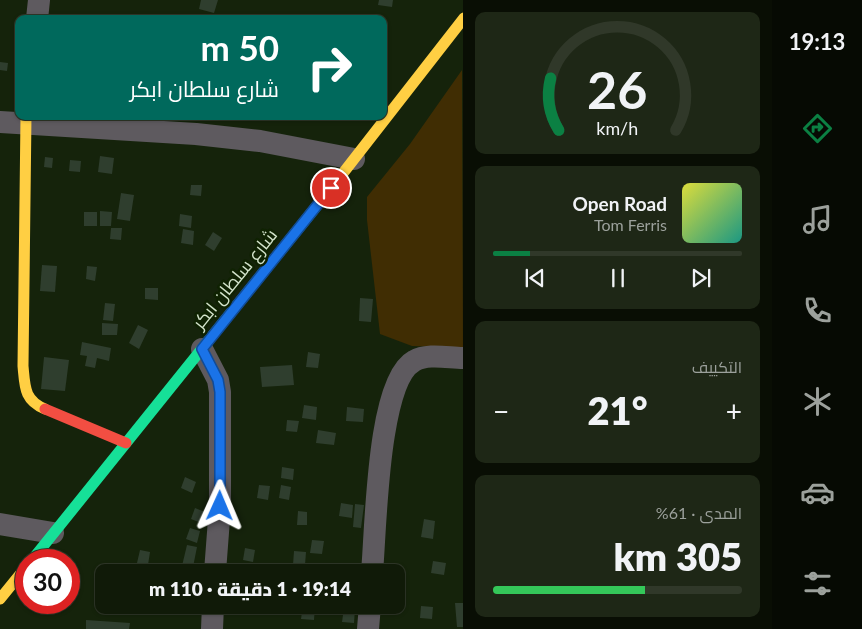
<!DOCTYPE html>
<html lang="ar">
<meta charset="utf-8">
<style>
:root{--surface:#101a08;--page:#1e2716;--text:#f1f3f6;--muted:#9ca19c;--line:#303829;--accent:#0b8043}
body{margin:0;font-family:Lato,Cairo,sans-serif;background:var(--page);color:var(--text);direction:rtl;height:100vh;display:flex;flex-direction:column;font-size:19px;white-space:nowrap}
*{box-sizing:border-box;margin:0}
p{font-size:16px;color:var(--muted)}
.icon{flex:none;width:28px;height:28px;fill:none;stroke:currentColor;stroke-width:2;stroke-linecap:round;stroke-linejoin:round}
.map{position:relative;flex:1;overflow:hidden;direction:ltr}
.drawer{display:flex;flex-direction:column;gap:12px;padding:12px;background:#090e04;width:309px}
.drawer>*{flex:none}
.top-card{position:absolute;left:15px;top:15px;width:372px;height:105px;border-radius:10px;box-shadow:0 1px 4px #0004,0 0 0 1px var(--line);direction:rtl;background:#00695c;color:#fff;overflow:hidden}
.speed{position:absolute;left:15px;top:549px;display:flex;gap:10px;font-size:25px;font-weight:700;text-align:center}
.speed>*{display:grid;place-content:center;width:65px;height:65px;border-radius:50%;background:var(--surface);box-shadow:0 1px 4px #0004,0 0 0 1px var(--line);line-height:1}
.speed .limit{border:8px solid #d22;background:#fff;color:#111}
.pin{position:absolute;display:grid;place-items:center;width:42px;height:42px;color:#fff;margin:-21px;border:2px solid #fff;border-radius:50%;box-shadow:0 1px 5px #0007}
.me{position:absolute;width:55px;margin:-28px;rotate:1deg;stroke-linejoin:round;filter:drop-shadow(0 0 4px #0008)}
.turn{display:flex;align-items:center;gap:18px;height:105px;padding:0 25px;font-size:22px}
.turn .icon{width:65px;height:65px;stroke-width:2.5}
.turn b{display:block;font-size:35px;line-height:42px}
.big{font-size:38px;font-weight:800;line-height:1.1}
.drawer .tile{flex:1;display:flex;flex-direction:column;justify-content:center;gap:8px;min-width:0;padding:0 18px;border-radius:10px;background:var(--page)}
.drawer .dial{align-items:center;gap:0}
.dial svg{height:130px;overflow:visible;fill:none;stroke:var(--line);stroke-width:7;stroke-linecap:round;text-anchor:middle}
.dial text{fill:var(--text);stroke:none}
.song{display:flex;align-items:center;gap:15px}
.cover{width:60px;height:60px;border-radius:8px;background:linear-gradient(135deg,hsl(60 70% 55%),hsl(170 70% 35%))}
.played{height:5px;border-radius:2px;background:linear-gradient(90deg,var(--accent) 15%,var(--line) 15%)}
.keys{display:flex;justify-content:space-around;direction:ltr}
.heat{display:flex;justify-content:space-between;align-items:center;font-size:28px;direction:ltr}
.charge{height:8px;border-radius:4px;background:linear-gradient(90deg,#34c759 61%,var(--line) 0)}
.trip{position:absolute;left:95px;top:564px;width:310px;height:50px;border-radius:10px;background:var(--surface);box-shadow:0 1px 4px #0004,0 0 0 1px var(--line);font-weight:800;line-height:50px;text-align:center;direction:rtl}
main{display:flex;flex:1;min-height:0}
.tab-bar{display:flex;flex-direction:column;width:90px;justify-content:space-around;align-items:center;background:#060a03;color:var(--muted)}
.tab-bar .icon{width:35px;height:35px}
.tab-bar .on{color:var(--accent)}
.tab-bar b{font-size:22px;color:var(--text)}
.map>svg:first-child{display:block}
.green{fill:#402d03}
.building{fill:#2f3e2e}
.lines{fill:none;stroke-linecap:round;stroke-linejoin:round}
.street{stroke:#5e5a5f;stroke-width:22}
.fast{stroke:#16e098;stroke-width:11}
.slow{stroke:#ffcf43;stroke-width:11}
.jam{stroke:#f24e42;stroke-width:11}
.route-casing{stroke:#114b97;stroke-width:12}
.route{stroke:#1a73e8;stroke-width:9}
.labels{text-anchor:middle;stroke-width:5;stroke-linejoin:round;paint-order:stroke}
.street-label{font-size:18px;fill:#d4e4cc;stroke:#0f2202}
</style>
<main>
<nav class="tab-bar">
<b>19:13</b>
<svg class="icon on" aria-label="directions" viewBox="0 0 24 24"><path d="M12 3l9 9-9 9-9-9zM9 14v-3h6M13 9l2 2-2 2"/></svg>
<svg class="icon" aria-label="music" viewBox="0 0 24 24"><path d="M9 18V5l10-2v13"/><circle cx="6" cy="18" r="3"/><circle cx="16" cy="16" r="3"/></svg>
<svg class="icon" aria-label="phone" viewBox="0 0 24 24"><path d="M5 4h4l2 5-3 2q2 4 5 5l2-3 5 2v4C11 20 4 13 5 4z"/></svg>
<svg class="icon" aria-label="climate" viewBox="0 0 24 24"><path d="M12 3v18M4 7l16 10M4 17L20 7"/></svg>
<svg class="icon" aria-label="car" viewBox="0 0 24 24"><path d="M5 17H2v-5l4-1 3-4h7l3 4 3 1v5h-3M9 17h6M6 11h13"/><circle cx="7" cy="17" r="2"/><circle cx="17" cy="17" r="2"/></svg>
<svg class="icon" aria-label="filters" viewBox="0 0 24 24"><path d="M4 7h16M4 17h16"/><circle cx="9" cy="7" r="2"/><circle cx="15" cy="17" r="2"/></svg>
</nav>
<section class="drawer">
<div class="tile dial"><svg viewBox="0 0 100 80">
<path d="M14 69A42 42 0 1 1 86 69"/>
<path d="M14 69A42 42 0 0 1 9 37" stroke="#0b8043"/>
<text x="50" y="56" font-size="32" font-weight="700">26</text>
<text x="50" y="72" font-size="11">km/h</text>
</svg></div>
<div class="tile">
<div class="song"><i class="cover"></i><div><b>Open Road</b><p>Tom Ferris</p></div></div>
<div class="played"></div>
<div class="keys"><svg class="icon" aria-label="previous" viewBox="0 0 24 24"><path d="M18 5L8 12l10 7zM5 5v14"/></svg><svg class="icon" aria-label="pause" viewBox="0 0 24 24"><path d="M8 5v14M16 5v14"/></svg><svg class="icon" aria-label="next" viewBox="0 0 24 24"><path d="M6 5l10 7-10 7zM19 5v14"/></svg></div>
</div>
<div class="tile"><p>التكييف</p>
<div class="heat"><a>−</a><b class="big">21°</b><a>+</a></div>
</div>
<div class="tile"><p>المدى · 61%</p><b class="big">305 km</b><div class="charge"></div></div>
</section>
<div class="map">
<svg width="464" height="629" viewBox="0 0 464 629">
<rect width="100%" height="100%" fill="#15230b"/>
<path class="green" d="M462,70L463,348L412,346L380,334L367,220V197L410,144Z"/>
<g class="building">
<path d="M201,0H218L214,13L199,9Z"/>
<path d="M379,0H393L392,7L378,5Z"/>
<path d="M0,62L8,63L7,71L0,70Z"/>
<path d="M100,156L114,158L112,174L98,172Z"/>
<path d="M45,157L53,158L52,168L44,167Z"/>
<path d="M70,160L81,161L80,172L69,171Z"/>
<path d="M191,185H202L201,196L190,195Z"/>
<path d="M121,193L134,195L130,221L117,219Z"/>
<path d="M100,211L112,212L111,226H100Z"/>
<rect x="84" y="212" width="13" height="14"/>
<path d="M180,214L192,216L191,228L179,226Z"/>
<path d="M111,228H122L121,240L110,239Z"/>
<path d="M183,229L194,231L193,245L181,243Z"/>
<path d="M213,232L222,238L214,251L205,245Z"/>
<path d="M42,265L57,266L55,292L40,291Z"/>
<path d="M87,266L97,267L95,281L86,279Z"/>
<path d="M145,288H158V300L145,299Z"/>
<path d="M360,298L373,299L371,322L359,321Z"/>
<path d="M105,303L115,304L113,321L103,320Z"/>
<path d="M102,323L118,324L117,335H102Z"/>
<path d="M138,325L148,330L139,349L129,343Z"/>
<path d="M82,342L111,348L109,361L97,358L95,368L85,366L87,356L80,355Z"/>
<path d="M308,352L320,354L318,368L306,367Z"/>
<path d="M44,357L69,360L65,391L41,389Z"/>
<path d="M292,365L294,385L262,387L260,367Z"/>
<path d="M304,405L317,407L316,420L302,418Z"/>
<path d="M347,407L364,409L363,422L346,421Z"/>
<path d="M287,420L299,421L297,432L286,431Z"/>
<path d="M318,430L336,433L334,445L316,443Z"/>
<path d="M282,467L294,469L293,480L281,478Z"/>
<path d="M185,477L196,482L192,493L181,488Z"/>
<path d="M259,485L270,486L268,500L257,498Z"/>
<path d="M281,485L291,487L289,500L279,498Z"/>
<path d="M341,503L353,505L352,518L339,516Z"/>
<path d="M355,504L364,505L361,528L353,527Z"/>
<path d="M195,508L205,512L201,523L191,519Z"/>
<path d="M298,511L307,512V525H297Z"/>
<path d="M424,519L435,521L433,539L421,537Z"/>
<path d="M190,528L200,531L197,543L186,539Z"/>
<path d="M312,540L324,541L322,554L310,553Z"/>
<path d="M187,545L197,547L192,572L181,570Z"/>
<path d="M245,548L255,550L253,562L243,560Z"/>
<path d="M140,550L150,552L148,565L137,563Z"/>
<path d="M294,551L306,552L305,565H293Z"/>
<path d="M433,561L446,563L444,575L431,573Z"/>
<path d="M455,603H464V627H457Z"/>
<path d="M253,605H266L265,615L252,614Z"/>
<path d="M303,605L315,606L314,620L301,619Z"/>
<path d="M421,606L433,607L432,619L420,618Z"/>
<path d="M344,608L355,609L354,623L342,622Z"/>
<path d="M86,620L130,623L129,629H86Z"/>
</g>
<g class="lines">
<g class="street">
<path d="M37,19L39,0"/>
<path d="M0,122L196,134L260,141L354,159"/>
<path d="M202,349L218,380L220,392V506L215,572"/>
<path d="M0,524L53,533"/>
<path d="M372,572C376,530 377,381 414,361C428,353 448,358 464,358"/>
<path d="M212,629L213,605"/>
<path d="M368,629L370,605"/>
</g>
<path class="fast" d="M32,560L340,177"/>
<g class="slow">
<path d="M26,116L23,366C25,387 24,400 45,409"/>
<path d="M340,177L464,18"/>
<path d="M0,599L26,567"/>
</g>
<path class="jam" d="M45,409L126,443"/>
</g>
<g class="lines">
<defs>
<path id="route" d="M220,506V392L218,380L202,349L331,188"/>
</defs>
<use href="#route" class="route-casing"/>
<use href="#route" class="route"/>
</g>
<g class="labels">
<g class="street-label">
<text transform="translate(235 279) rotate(-51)" y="6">شارع سلطان ابكر</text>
</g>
</g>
</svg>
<div class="speed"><div class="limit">30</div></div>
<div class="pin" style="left:331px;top:188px;background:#d93025"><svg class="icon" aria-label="arrive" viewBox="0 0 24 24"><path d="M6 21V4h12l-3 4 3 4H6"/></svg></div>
<svg class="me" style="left:220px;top:506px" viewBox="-20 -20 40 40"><path d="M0-17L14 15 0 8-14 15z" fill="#1a73e8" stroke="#fff" stroke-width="4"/></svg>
<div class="trip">19:14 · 1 دقيقة · 110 m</div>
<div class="top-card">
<div class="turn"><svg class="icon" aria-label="right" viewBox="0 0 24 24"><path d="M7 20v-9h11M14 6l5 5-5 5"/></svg><div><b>50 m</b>شارع سلطان ابكر</div></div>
</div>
</div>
</main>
